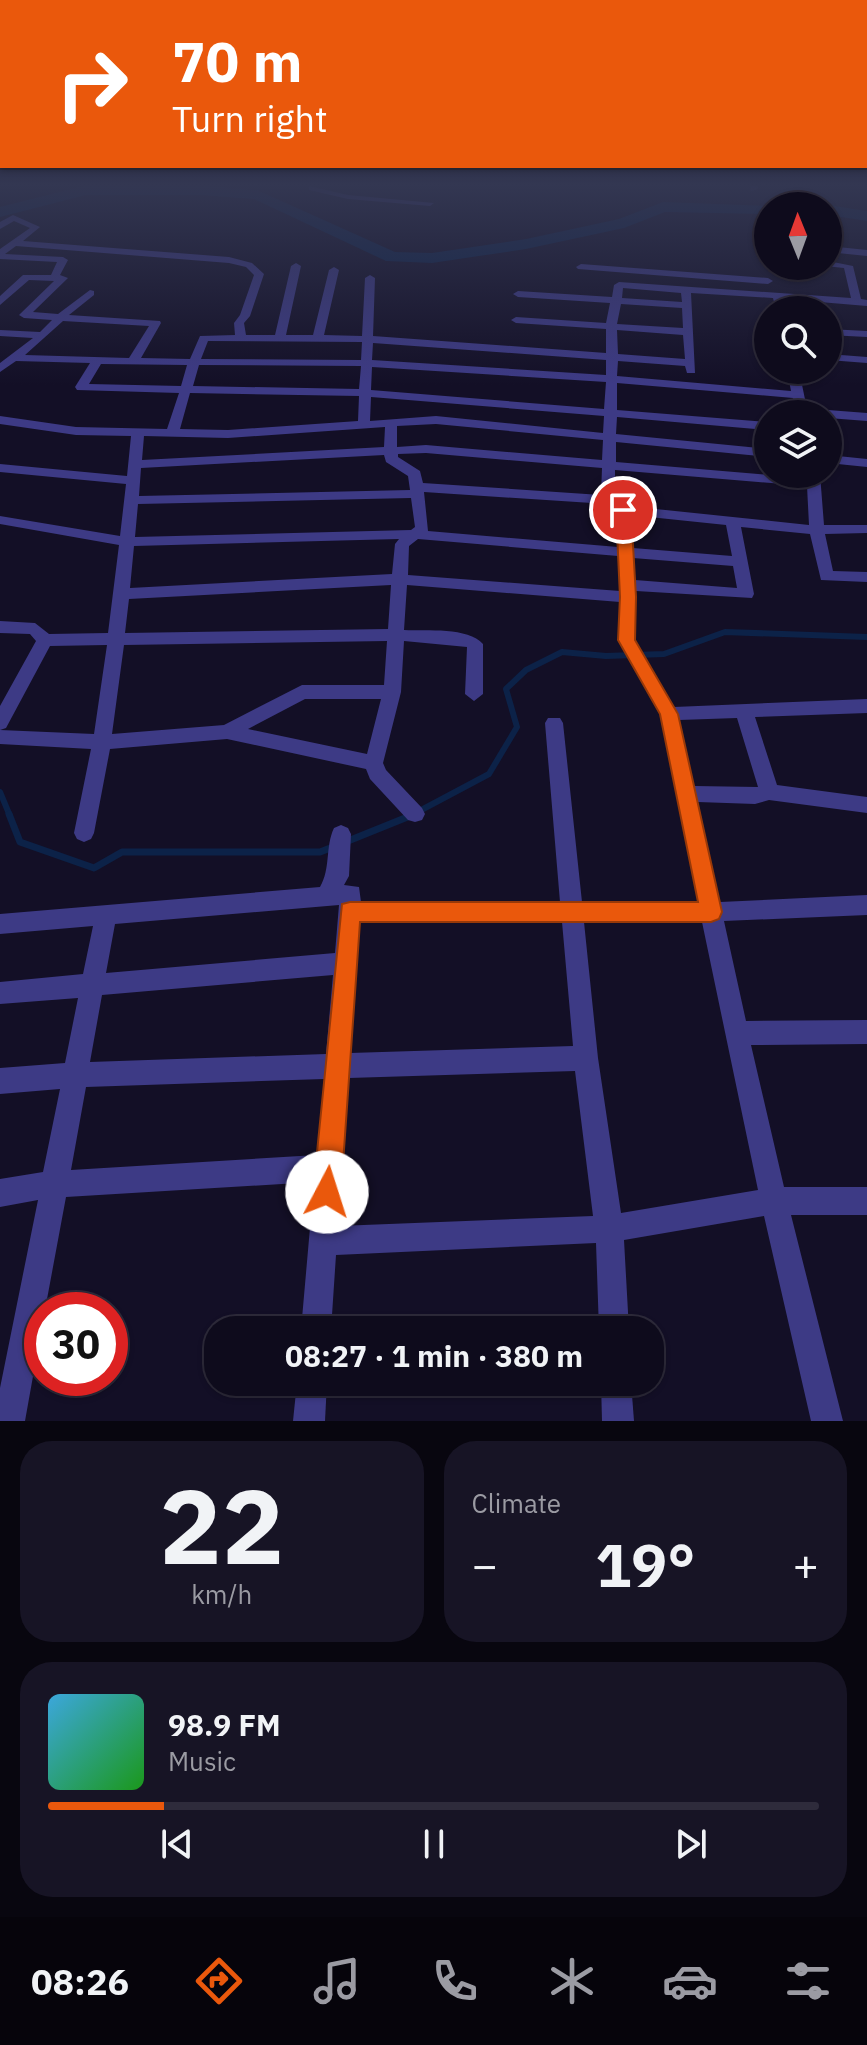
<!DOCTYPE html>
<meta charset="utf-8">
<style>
:root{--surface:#0e0b1c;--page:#171425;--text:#f1f3f6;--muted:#9b9ba3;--line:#2e2b3b;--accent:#ea580c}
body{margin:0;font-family:"IBM Plex Sans",sans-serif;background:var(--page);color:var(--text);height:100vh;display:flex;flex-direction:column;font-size:30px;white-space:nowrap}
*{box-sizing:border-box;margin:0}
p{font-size:26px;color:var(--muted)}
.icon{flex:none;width:44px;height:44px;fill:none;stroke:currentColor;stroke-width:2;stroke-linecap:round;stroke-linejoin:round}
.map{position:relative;height:1421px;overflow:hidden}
.side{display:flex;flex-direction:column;gap:20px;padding:20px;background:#08060f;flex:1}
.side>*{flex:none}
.guide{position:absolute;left:0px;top:0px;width:868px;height:168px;box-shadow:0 2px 6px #0004,0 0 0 2px var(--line);background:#ea580c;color:#fff;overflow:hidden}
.needle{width:52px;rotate:359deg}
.buttons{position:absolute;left:754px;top:192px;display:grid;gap:16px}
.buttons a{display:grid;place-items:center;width:88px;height:88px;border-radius:50%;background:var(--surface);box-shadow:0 2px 6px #0004,0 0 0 2px var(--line);font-size:40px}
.speed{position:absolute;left:24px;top:1292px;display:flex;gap:16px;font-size:40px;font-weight:700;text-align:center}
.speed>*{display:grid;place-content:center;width:104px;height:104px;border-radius:50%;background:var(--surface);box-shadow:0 2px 6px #0004,0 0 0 2px var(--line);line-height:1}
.speed .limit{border:12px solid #d22;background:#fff;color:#111}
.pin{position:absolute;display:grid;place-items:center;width:68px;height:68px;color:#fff;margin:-34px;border:4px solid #fff;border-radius:50%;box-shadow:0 2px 8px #0007}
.me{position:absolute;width:88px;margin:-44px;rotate:5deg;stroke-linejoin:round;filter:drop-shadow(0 0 6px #0008)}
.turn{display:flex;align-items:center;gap:28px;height:168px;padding:0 40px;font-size:36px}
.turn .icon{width:104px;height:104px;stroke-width:2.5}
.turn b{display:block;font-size:56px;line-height:68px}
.big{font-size:60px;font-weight:800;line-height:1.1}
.side .card{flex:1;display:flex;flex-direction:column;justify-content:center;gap:12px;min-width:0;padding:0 28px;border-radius:32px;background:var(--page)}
.side .dial{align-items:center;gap:0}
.dial b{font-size:104px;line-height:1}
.song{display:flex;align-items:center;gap:24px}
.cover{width:96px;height:96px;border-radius:12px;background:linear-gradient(135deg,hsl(200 70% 55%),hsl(120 70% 35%))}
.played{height:8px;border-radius:4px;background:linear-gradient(90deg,var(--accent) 15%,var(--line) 15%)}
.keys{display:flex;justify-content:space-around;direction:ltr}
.heat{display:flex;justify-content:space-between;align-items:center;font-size:44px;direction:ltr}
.side .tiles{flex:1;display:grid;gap:20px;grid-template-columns:1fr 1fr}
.card:last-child{grid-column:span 2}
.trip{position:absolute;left:204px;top:1316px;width:460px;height:80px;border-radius:32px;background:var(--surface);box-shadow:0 2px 6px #0004,0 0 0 2px var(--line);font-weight:800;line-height:80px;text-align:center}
.menu{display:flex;height:128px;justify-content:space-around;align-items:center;background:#06040b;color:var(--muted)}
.menu .icon{width:56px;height:56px}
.menu .active{color:var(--accent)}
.menu b{font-size:36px;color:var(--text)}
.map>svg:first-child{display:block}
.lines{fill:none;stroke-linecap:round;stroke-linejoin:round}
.stream-far1{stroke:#0c2248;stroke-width:6}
.stream{stroke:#0c2248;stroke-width:7}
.river{fill:#0c2248;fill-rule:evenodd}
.street{fill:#3d3a85;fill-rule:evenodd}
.route{fill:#ea580c;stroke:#983908;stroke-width:2}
</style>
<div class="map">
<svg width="867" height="1421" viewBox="0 0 867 1421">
<rect width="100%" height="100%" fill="#130f26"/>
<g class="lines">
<g class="stream-far1">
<path d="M0,792L10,816"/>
<path d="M410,816L489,774L517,727L506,689L526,670L562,652L606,656L664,654L725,632L867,637"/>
</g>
<g class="stream">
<path d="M9,814L20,842L94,868L122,852H320L333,847"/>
<path d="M343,843L415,814"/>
</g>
<g class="river">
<path d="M83,186H209L257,190L395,252L432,253L526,239L619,219L663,202L774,206H768V214L665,212L624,228L526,249L432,263L386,261L254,199L200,195H86L0,217V207Z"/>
<path d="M828,205L867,211V221L828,215V206H825Z"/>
</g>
<g class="street">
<path d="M309,186L348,195L434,203L430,206L348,199L309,190Z"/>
<path d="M750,186H758V189L751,191Z"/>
<path d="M13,215L40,227L23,241L229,257L252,263L264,274L250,316L244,323L246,335H275L291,266L296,263L301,266L286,335H313L329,270L334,267L339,270L324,335L362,336L365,278L370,275L375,278L373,336L606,353V329L516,323L511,320L516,317L606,323L610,303L518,297L513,294L518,291L612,297L614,285L619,282L851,298L844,268L825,266H828V261L853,266L861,299L867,300V306L784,299L786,310H776L773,298L691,293L695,373H687L685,366L618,361L617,376L791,391L787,370H799L808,414H796L793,398L617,383V410L768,422V430L617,417L616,434L768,449V457L616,442V462L807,478L806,474H820L824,525H867V533L825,534L833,571L867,572V582L821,580L810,534L741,527L754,594L752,598L636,591L635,640L674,707L867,699V713L755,717L777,785L867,797V813L769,800L755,804L698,802L720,902L867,895V915L724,921L746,1021L867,1020V1044L751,1045L784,1187H867V1215H791L843,1421H811L764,1216L624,1240L629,1330H599L596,1243L336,1255L331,1330H301L314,1182L66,1197L45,1310H42V1326L25,1421H0V1388L38,1200L0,1207V1179L43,1172L60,1089L0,1094V1068L65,1063L78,998L0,1004V982L83,974L93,926L0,934V914L320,887C331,868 325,847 334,828L341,825L348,828L351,834L349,876L344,885L359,887L361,902H560L545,723L548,718H560L563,723L582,902H698L660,714L619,640L620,602L407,585L404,630C427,631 468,627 483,644V694L474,701L465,694L467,647L404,641L401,692L383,763L386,770L422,808L425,814L422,820L415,822L408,820L370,779L366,769L227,739L110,749L94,833L91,839L84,842L77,839L74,833L91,749L0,744V706L36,641L30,634L0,633V621L35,623L49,634L108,633L119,545L0,524V516L120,536L126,484L0,472V464L127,476L131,436L76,435L0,424V416L76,427L167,429L179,393L77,390L75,387L90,363L16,361L0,372V363L33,338L0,336V330L40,332L52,320L24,318L19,315L54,281L29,280L0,305V296L23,275H51L57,262L0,259V249L30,228L14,221L0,229V222ZM16,246L229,263L246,267L254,275L240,315L234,323L235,335L200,336L190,359L141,358L161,323L160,321L69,315L94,295V291L90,290L58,314L33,312L68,278L60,275L68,260L63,257L5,254ZM623,288L681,293L682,302L622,298ZM621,304L682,308L683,328L617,324ZM63,321L149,326L129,358L25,355ZM617,330L683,335L685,359L618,354ZM208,341L362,342L361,360L201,359ZM373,343L606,360V375L372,360ZM101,364L187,365L181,386L89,384ZM199,365L361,366L359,389L193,386ZM372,367L606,382L604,409L371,390ZM190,393L359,396L358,421L228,430L180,429ZM371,397L604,416L603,433L436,416L370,421ZM436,424L603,440L602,460L426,445L397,447V426ZM385,427L384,447L142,460L144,436L228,438ZM426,453L602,468L601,495L423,483L420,471L398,457V454ZM384,455L386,462L408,476L410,490L139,496L141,468ZM615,470L807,486L809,525L627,506L615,500ZM424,492L607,504L616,512L618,547L428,531ZM411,498L415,527L411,530L135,537L138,504ZM630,515L726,525L732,556L633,548ZM399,539L395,544L392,574L130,588L134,546ZM418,539L618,556L620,591L408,575L409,546ZM633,558L733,566L737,588L635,580ZM391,585L388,629L125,633L129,599ZM387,641L384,685H302L224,725L112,734L124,645ZM107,645L94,734L0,730L6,728L50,646ZM305,699H381L367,754L248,729ZM737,718L758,787L694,786L679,720ZM339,905L335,953L106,973L115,924ZM360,922H562L573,1046L350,1053ZM584,922H702L758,1190L621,1213L598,1058ZM333,975L326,1054L90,1062L102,995ZM575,1071L593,1216L338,1226L349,1078ZM324,1079L317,1155L71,1170L86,1087Z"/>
<path d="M828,246L867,250V256L828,252Z"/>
<path d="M581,264L768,278L773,281L768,284L578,269L576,267Z"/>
<path d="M828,329L867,331V337L828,335Z"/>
<path d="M828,354L867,357V363L828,360Z"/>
<path d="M828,410L867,413V421L828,418V414H822Z"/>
<path d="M828,455L867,459V467L828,463Z"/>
<path d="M297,1382H327L325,1421H293Z"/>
<path d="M601,1382H631L634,1421H602Z"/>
</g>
</g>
<linearGradient id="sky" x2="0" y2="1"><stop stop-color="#0a0815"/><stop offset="0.48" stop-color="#333752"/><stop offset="1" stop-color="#333752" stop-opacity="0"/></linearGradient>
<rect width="867" height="385" fill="url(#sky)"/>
<path class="route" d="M623,506L631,510L636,597L635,640L678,714L722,912L719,919L711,922H360L341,1192L337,1202L327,1206L317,1202L313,1192L342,904L350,902H698L660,714L618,640L620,597L616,510Z"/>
</svg>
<div class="buttons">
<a><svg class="needle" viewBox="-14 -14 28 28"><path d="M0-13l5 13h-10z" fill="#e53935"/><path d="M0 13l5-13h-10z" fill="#9b9ba3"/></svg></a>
<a><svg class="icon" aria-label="search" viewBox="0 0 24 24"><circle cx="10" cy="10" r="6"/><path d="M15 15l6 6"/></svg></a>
<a><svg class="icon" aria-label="layers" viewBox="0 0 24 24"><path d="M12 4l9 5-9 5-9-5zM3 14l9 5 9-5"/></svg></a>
</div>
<div class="speed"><div class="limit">30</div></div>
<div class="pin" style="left:623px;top:510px;background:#d93025"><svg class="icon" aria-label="arrive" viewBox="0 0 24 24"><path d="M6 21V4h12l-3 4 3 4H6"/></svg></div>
<svg class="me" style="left:327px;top:1192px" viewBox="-20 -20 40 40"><circle r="19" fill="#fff"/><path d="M0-13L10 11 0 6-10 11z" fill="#ea580c"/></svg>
<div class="trip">08:27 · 1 min · 380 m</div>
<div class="guide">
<div class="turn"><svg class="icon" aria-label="right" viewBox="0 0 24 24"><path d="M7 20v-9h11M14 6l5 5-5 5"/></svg><div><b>70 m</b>Turn right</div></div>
</div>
</div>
<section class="side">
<div class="tiles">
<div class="card dial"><b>22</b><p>km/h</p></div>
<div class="card"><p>Climate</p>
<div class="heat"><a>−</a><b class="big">19°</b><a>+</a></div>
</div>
<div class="card">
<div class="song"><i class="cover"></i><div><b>98.9 FM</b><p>Music</p></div></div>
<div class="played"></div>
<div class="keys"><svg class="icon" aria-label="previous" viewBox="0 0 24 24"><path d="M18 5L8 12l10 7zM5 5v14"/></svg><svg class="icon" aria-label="pause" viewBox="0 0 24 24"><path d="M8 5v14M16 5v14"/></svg><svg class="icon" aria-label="next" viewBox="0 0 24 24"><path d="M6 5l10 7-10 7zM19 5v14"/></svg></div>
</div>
</div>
</section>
<nav class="menu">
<b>08:26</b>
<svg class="icon active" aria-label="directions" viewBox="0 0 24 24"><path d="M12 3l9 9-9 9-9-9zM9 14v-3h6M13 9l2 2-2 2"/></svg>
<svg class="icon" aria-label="music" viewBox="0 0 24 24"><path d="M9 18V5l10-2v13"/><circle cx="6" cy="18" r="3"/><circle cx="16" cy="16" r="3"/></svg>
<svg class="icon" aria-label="phone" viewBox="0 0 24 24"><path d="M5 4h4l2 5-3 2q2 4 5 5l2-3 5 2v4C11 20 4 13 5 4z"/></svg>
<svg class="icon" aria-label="climate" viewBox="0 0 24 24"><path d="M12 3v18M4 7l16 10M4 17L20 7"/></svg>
<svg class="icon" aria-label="car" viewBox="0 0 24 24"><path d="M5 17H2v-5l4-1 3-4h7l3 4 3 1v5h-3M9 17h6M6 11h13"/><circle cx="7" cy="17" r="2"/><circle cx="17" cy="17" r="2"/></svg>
<svg class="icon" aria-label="filters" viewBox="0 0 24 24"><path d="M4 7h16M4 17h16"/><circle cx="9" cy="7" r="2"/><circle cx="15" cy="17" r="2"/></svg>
</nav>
